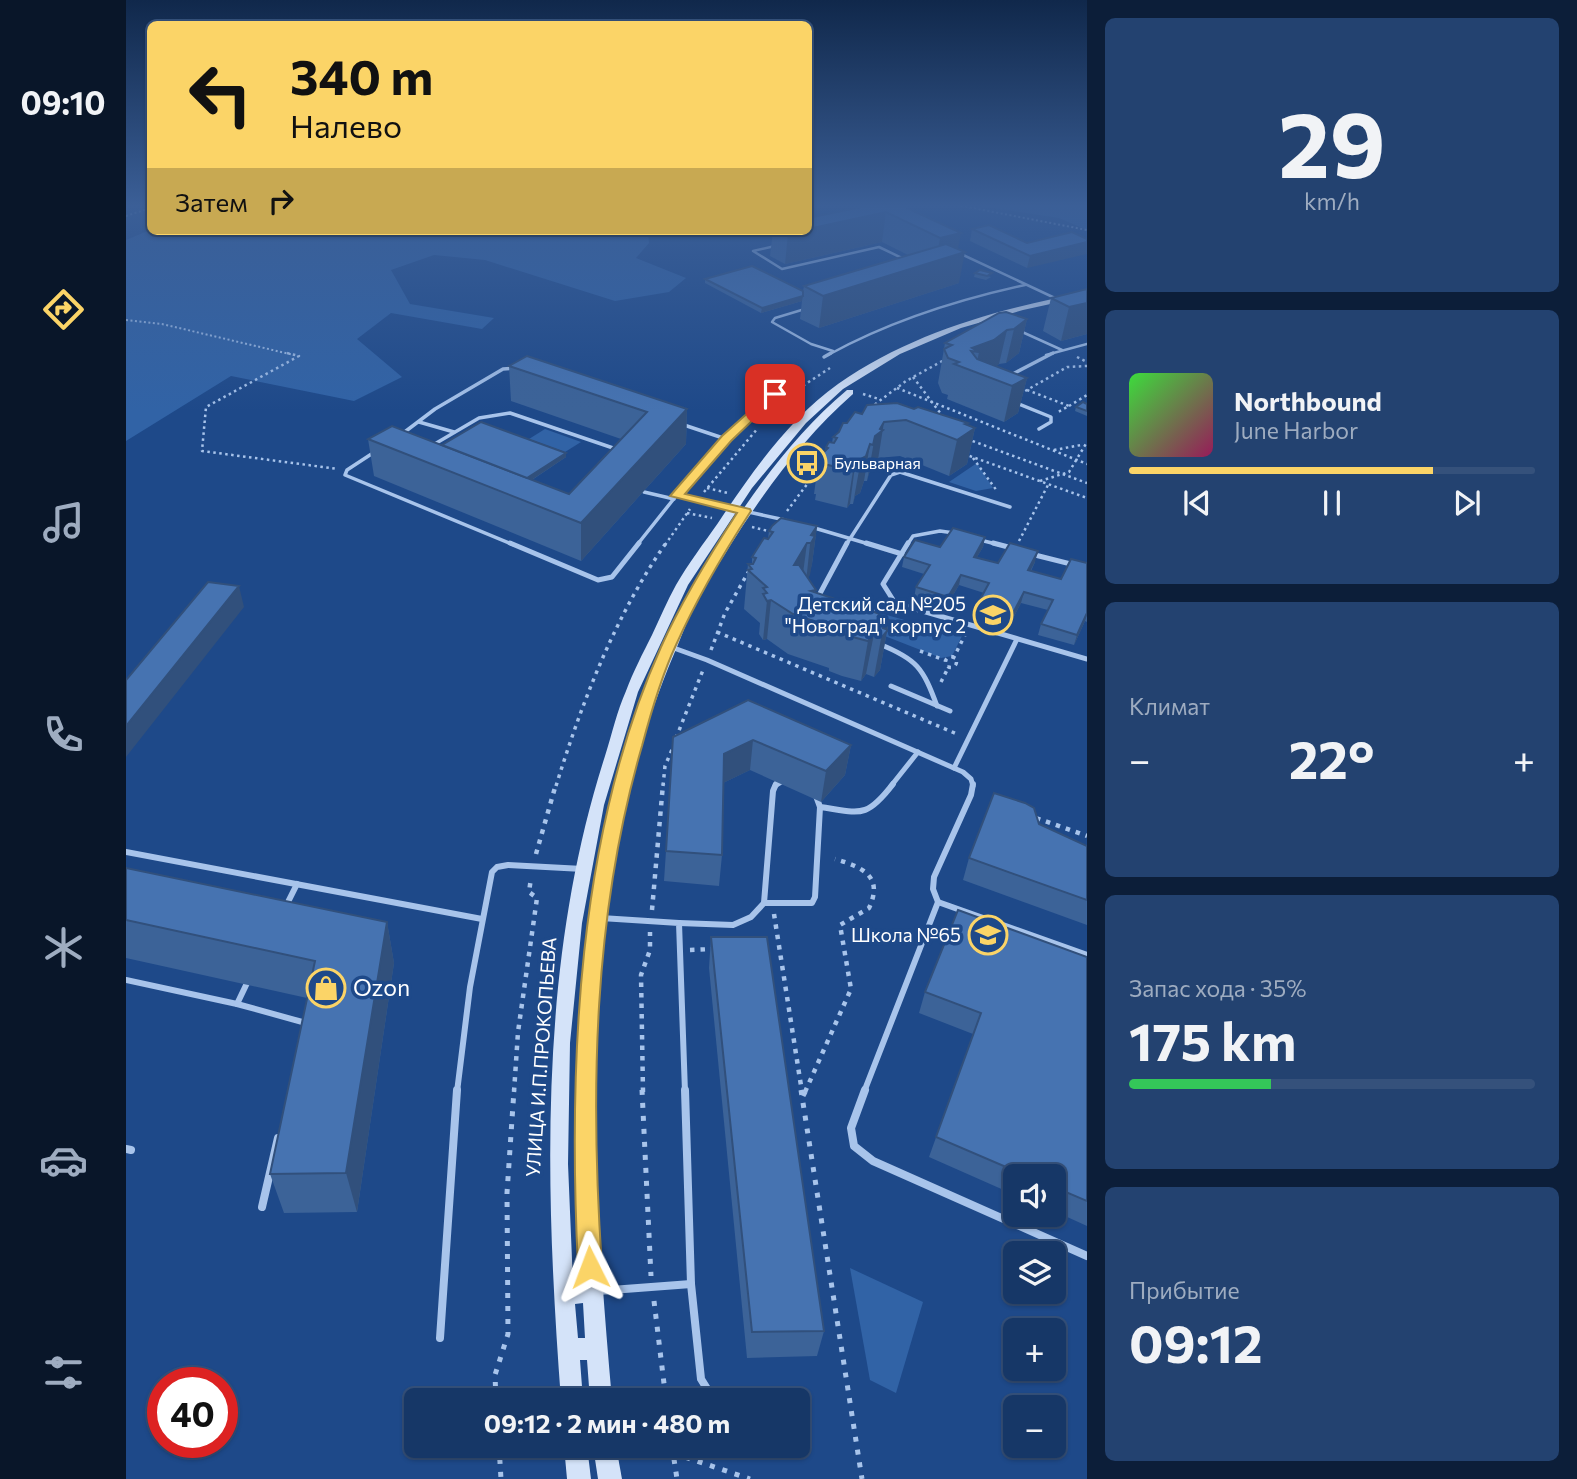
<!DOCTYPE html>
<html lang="ru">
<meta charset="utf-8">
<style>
:root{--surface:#163767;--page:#234270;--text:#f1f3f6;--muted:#9eacc0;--line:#35517b;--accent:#fbd467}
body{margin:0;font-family:Commissioner,sans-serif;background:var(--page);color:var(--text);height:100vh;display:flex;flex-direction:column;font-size:26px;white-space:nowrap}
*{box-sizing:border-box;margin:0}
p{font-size:23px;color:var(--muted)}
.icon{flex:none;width:38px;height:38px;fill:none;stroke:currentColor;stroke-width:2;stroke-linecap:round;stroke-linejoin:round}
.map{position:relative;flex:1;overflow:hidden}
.side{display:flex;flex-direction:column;gap:18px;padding:18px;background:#0c1e39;width:490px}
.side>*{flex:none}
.guide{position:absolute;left:21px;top:21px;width:665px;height:214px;border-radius:10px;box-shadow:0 2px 5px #0004,0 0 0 2px var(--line);background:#fbd467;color:#111;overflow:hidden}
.tools{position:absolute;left:877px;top:1164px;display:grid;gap:14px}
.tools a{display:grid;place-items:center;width:63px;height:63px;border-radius:10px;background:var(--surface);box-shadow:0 2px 5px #0004,0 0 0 2px var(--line);font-size:35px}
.speed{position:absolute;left:21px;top:1367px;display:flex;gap:14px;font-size:35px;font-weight:700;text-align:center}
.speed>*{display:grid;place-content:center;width:91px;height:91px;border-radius:50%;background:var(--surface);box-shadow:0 2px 5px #0004,0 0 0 2px var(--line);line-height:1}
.speed .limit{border:10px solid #d22;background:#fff;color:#111}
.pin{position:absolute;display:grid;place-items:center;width:60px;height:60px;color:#fff;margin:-30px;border-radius:14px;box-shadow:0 4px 10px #0006}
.me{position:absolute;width:77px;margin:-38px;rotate:357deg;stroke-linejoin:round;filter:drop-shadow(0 0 5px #0008)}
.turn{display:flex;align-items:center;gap:24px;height:147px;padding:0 28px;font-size:32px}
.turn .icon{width:91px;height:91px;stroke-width:2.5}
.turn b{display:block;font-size:49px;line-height:60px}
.then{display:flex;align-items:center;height:66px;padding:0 28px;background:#0003;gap:14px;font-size:26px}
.big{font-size:52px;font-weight:700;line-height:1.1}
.side .tile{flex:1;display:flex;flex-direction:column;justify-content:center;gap:10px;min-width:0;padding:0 24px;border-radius:10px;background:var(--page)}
.side .dial{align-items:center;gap:0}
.dial b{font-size:91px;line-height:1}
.song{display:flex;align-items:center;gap:21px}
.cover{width:84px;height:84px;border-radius:10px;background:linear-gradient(135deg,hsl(120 70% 55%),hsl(330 70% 35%))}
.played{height:7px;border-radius:4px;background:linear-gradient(90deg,var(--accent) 75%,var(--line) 75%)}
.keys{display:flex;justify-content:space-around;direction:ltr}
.heat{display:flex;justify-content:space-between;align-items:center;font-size:38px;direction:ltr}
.charge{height:10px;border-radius:5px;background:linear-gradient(90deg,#34c759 35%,var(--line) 0)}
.trip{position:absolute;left:278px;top:1388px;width:406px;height:70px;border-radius:10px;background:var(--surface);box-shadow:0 2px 5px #0004,0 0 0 2px var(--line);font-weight:700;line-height:70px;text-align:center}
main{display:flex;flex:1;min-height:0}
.tabs{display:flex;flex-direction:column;width:126px;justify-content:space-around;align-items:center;background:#091629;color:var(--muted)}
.tabs .icon{width:49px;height:49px}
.tabs .on{color:var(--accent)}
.tabs b{font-size:32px;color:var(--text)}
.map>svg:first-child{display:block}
.green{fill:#3163a6}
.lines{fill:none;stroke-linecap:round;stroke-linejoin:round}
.path-far4{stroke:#a8c4eb;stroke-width:2;stroke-dasharray:2 2.5;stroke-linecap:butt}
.path-far3{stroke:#a8c4eb;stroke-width:2.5;stroke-dasharray:2.5 3.5;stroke-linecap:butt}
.path-far2{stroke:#a8c4eb;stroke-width:3.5;stroke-dasharray:3.5 5;stroke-linecap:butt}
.path-far1{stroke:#a8c4eb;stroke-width:4.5;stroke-dasharray:4.5 6;stroke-linecap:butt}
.path{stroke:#a8c4eb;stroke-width:5;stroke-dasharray:5 8;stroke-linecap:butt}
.lane-far4{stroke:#a8c4eb;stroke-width:2.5}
.lane-far3{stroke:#a8c4eb;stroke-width:3.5}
.lane-far2{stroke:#a8c4eb;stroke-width:5}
.lane-far1{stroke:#a8c4eb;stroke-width:6}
.lane{stroke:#a8c4eb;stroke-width:8}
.secondary{fill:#d4e3f9;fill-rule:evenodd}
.wall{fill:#3c6398}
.shaded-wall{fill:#31507c}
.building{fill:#4673b1;stroke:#31507c;stroke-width:2}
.route{fill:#fbd467;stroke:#a38a43;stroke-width:2}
.labels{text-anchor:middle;stroke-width:7;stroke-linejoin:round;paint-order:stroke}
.far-poi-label{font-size:16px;fill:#fff;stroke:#1e4989;text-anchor:start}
.poi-label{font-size:19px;fill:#fff;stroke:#1e4989;text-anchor:end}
.street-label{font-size:19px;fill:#fff;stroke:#1e4989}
.near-poi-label{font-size:23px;fill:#fff;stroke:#1e4989;text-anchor:start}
</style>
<main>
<nav class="tabs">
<b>09:10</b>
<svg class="icon on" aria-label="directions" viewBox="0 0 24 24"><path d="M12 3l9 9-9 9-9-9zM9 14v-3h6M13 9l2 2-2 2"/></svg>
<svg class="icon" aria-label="music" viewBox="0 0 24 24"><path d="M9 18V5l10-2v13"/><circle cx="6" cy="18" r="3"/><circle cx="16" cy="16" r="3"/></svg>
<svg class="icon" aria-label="phone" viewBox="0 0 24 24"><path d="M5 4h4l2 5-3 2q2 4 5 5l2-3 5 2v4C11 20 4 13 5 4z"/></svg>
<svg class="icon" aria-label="climate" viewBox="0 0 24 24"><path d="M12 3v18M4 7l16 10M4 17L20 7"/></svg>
<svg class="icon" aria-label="car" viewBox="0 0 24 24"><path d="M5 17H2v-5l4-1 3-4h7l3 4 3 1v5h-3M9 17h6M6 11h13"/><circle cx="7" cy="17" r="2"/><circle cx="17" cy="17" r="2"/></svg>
<svg class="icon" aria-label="filters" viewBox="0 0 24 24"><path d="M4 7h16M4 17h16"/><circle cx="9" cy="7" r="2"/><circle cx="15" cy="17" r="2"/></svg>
</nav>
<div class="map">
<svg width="961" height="1479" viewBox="0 0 961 1479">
<rect width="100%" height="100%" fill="#1e4989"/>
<g class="green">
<path d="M841,204H961V230L933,218Z"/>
<path d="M24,230L522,231L523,243L510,258L560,278L543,292L489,301L359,260L308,255L265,270L284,304L368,318L356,329L265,313L231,339L276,377L228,401L105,376L0,441V240Z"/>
<path d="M419,429L455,442L439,452L403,439Z"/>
<path d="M851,463L867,488L850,491L823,482Z"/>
<path d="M732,607L836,636L826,656L815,658L723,622Z"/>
<path d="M724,1268L797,1302L770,1393L744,1380Z"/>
</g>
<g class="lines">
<g class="path-far4">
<path d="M826,204L961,230"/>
<path d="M0,216L24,208"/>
<path d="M0,320L36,324L168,355"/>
</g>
<g class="path-far3">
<path d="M161,353L173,356L80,407L76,451L212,469"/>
<path d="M951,357L961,362"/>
<path d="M787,377L818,418"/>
<path d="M771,388L961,464"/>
<path d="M672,389L704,368"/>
<path d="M901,390L943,406L932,412"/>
<path d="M737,394L753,399"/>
<path d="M894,394L941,367L961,366"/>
<path d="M943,406L961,395"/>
<path d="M744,408L780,381L820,359"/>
<path d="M841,439L961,483"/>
<path d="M928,450L955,445"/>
<path d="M838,454L961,498"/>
<path d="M847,458L871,491"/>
<path d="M914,481L943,472L961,442"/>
<path d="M581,488L602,493"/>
<path d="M578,492L632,428"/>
<path d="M661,511L694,467"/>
<path d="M561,513L586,518"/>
<path d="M626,527L646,532"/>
<path d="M893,541L922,485"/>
<path d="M539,545L564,509"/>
</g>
<g class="path-far2">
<path d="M730,608L735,606L762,613"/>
<path d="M591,632L831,734"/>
<path d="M585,650L599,613L624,569"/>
<path d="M794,651L818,660"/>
<circle cx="825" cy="662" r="5.5"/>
<path d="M827,659L839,635"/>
<path d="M815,682L823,666"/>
<path d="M550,738L577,670"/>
<path d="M430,786C456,702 489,616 540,543"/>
<path d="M537,786L539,766L548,745"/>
</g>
<g class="path-far1">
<path d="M910,818L961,836"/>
<path d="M410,854L430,784"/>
<path d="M526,910L537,784"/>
<path d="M648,914L676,1092"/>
<path d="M564,950L588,949"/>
<path d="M388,1092L392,1032L411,898L403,892L405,878"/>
<path d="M517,1092L515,975L524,950V932"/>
<path d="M679,1092L725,989L714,925L743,908C758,876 736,867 709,859"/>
</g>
<g class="path">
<path d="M516,1090L525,1276"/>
<path d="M675,1090L736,1479"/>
<path d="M677,1096L680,1090"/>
<path d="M528,1301L540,1400"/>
<path d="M370,1400L369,1375L382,1334L381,1193L388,1090"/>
<path d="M373,1446L375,1479"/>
<path d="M546,1446L551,1479"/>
<path d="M547,1453L624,1479"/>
</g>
<g class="lane-far4">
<path d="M738,205L746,204"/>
<path d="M649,246L627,251L656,269L753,247L778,259"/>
<path d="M833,253L931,299"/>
<path d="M679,309L649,318L646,322L685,344L707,351"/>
<path d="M894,331L936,350"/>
<path d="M702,355C764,321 830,300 899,285"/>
<path d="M920,355L961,344"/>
</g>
<g class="lane-far3">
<path d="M698,357L705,353"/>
<path d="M883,376L927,353"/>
<path d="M888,402L925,417V422L913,429"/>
<path d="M384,413L490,449L493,453L441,510L435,512L293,456L295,452L353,418Z"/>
<path d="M293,422L328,432"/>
<path d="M555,424L600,439"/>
<path d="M276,434L309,409L377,369L390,368"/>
<path d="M250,451L221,470L219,475L388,545"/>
<path d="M518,492L548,499"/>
<path d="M550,496L600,439L663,382"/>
<path d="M685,527L746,545"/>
<path d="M854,540L874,545"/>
<path d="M511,545L550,496L659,520"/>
<path d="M720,545L765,475L774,472L884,507"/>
<path d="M781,545L787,536L814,531L828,533"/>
</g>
<g class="lane-far2">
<path d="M384,543L472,580L486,577L513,543"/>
<path d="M740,543L776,554"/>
<path d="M782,543L757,584L769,603L961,659"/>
<path d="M867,543L886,548"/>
<path d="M905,554L961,568"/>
<path d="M691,599L721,543"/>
<path d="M753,644C791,659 797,668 811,706"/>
<path d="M545,647L581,660L837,772L845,779L847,786"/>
<path d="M765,686L824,711"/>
<path d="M828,768L891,639"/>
<path d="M649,786L657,781"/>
<path d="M765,786L792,752"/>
</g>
<g class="lane-far1">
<path d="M690,796L694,807C735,813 740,819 767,784"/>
<path d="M0,852L356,919"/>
<path d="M812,902L961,955"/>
<path d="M638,903H686L689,897L694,807"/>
<path d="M160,906L171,884"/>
<path d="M475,918L553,923L559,1092"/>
<path d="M553,923L607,925L625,917L638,903L647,791L650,784"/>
<path d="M0,980L111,1004"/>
<path d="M122,981L111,1004L180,1023"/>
<path d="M331,1092L344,987L366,872L371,867L382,865L457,869"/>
<path d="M738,1092L812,902L807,889L808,877L845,795L847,784"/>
</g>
<g class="lane">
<path d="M559,1090L565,1284L575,1379L588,1400"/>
<path d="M739,1090L725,1128L728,1146L747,1161L961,1256"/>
<path d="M0,1149L5,1150"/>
<path d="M136,1207L152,1138"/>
<path d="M472,1291L565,1284"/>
<path d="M314,1338L331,1090"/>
<path d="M672,1413H675"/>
</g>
<g class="secondary">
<path d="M961,292V296L897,310L835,328L774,354L717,389L680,423L626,488L562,585L512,692L478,805L456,923L444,1043L442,1164L447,1283L455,1282C447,1070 447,855 534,657C542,638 549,617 559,599C570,579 584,560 596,541C632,485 670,433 721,390H727V394C678,437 640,489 605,544C594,563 581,581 571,600C562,617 556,636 548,654C448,890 464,1151 486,1400H464L461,1360H454L457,1400H435C419,1186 412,964 479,756C486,734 491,711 500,691C507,672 517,653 526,635C534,618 541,601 550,585C562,564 578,543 592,523C625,473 663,419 712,384C787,332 873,309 961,292ZM457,1303L459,1338H452L449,1304Z"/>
<path d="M438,1446H461L465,1479H441Z"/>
<path d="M467,1446H490L496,1479H472Z"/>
</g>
</g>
<g class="wall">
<path d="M779,207L832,249L833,283L693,328L674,319L676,301L635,313L579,283V279L677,291L678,286L782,255L756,242L659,264L644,256L647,231H682Z"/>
<path d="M846,229L901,243L946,232L901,268L844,241Z"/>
<path d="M849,273L865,277L860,280L848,277Z"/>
<path d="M961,289V334L935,341L917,331L925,298Z"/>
<path d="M901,319L893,353L880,363L873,364L870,366L901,378L892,413L878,422L821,399L822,395L816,393L812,383L819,343Z"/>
<path d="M383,366L561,409L560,444L455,561L248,476L242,439L316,445L440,453V457L406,480L443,494L495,439L385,401Z"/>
<path d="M961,404V416L949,411L950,407Z"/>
<path d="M788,409L842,423L841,425L849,428L841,464L823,476L774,456L752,458L751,466L743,473L741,481H738L734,493L729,496L727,504H724L721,508L689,500L690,494H688L693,457L699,451L700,447L706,443L707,437L713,432L721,423L736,414Z"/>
<path d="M691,526L686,564L682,578L690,593L754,614V617L763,620L754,670L748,677L740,674L735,681L716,676L703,671V668L662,654L641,639L637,640L633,634L634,623L618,609L622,564H626V557L642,538L643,531Z"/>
<path d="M859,537L857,547L851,557L872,563L909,562L905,571L935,579L961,563V622L959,621L948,645L912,635L915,624L922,610L895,603L882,628L847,617L850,607L858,593L833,585L820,607L788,598L790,587L798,574L776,567L778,557Z"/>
<path d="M622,700L725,745L719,775L695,802L624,770L597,783L596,855L593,886L538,881L540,851Z"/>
<path d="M913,824L961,846V925L837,880L843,858Z"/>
<path d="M0,868L261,922L268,963L231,1212L158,1213L144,1174L181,998L0,958Z"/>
<path d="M585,937L698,1331L691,1356L621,1358L583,968Z"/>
<path d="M961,957V1226L928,1211V1176H889V1195L803,1157L847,1034L793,1013L799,992Z"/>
</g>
<g class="shaded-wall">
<path d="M760,212L756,242L659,264L662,234L673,231H682V229Z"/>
<path d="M835,233L831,254L839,252L833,283L693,328L697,296L810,261L814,238Z"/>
<path d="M961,242V254L901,268L904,256Z"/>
<path d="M677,296L676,301L635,313L636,308Z"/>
<path d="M961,303V334L935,341L943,307Z"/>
<path d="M901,319L893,353L880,363L888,329Z"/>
<path d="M881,330L873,364L861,374L849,372L853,352L846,348Z"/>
<path d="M901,378L892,413L878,422L886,386Z"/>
<path d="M561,409L560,444L455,561V523Z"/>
<path d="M758,422L751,466L743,473L741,481L749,436Z"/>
<path d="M842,423L839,434L849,428L841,464L823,476L831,440L839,424Z"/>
<path d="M744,444L738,481L734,493L729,496L727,504L735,459Z"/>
<path d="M440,453V457L392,489V484Z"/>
<path d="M729,466L724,504L721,508L727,471Z"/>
<path d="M691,526L686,564L684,575L680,582L685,535Z"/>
<path d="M859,537L857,547L845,567L848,557Z"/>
<path d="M681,543L676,581L668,565Z"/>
<path d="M912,551L909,562L899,581L902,570Z"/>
<path d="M835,575L833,585L820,607L822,597Z"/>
<path d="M113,586L118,607L0,757V726Z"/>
<path d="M898,592L895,603L882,628L885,617Z"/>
<path d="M645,600L641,639L637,640L641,601Z"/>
<path d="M961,613L959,621L948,645L951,635Z"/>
<path d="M763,620L754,670L748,677L757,628Z"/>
<path d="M748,634L740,674L735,681L742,641Z"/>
<path d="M627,740L624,770L595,784L598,754Z"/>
<path d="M725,745L719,775L695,802L700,771Z"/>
<path d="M261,922L268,963L231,1212L220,1173Z"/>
</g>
<g class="building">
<path d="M750,204L779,207L835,233L814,238L760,212L682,229V218Z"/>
<path d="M863,225L901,243L946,232L961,239V242L904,256L846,229Z"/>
<path d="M657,231H673L662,234Z"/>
<path d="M820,244L839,252L697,296L678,286Z"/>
<path d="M626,266L677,291V296L636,308L579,279Z"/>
<path d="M854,270L866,273L861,276L849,273Z"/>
<path d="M961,289V303L943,307L925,298Z"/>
<path d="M880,312L901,319L888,329L881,330L868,340L846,348L853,352L845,351L851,359L901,378L886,386L828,364L833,362L822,358L818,349L826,345L819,343L873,313Z"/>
<path d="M401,356L561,409L455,523L242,439L266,426L443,494L521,412L383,366Z"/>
<path d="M957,402L961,404V411L950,407Z"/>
<path d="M771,403L788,409L792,407L842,423L839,424L849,428L831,440L780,420L758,422L754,429L757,430L749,436L747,445L744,444L740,456L735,459L733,467L729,466L727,471L694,463L697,458L693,457L702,448L700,447L703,442L708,443L711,438L707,437L713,432L717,423H721L729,412L736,414L741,405Z"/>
<path d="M355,422L440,453L401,478L316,445Z"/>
<path d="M655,518L691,526L685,535L689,536L685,543H681L668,565H673L690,590L685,591L754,614L752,616L763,620L757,628L762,630L756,637L748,634L742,641L723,636L709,631L711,629L667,614L645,600L641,601L637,594L641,593L637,588L641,587L622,570L626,569L622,564H627L630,558L626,557L638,538L642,539L647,532L643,531L646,526Z"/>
<path d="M827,528L859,537L848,557L872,563L884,543L912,551L902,570L935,579L945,559L961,563V613L951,635L915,624L927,600L898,592L885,617L850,607L863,583L835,575L822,597L790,587L804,565L778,557L789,540L814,547Z"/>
<path d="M82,582L113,586L0,726V680Z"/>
<path d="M622,700L725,745L700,771L627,740L598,754L596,855L540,851L547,737Z"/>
<path d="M868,793L899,803L908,808L913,824L961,846V900L843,858Z"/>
<path d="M0,868L261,922L220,1173L144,1174L189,961L0,920Z"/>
<path d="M832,910L961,957V1201L928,1187V1176H901L810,1137L855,1013L799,992Z"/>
<path d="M585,937H641L698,1331L626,1332Z"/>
</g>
<linearGradient id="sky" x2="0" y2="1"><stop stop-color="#10284b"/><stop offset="0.5" stop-color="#3b5f97"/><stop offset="1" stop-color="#3b5f97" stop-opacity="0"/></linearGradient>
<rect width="961" height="411" fill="url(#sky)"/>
<path class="route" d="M645,392L654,394L605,441L559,494L624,509L625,511C597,554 571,598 550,645C535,677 525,712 516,746C467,914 464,1094 476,1267L472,1275L464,1279L456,1275L452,1267C442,1065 451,834 535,647C556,600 583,556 611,513L544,496L596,436Z"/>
<defs>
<symbol id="bus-ring" viewBox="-11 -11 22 22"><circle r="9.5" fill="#1e4989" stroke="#fbd467" stroke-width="1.5"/><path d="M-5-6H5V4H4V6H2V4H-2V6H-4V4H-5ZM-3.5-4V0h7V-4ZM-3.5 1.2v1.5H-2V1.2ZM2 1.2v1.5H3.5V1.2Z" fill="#fbd467"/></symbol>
<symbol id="school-ring" viewBox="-11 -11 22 22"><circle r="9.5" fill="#1e4989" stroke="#fbd467" stroke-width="1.5"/><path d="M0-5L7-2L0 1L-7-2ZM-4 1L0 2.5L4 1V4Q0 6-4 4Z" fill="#fbd467"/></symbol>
<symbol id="shop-ring" viewBox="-11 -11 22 22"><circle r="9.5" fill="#1e4989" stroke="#fbd467" stroke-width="1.5"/><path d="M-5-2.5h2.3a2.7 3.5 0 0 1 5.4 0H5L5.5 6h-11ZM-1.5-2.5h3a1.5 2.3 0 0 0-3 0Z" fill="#fbd467"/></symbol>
</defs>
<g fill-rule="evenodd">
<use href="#bus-ring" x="659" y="441" width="44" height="44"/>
<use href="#school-ring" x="845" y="593" width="44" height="44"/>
<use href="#school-ring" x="840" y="913" width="44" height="44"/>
<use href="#shop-ring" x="178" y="966" width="44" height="44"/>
</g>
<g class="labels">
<g class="far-poi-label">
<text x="708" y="469">Бульварная</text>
</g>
<g class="poi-label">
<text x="840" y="611">Детский сад №205<tspan x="840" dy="22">"Новоград" корпус 2</tspan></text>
<text x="835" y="942">Школа №65</text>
</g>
<g class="street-label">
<text transform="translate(415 1057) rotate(-86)" y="7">УЛИЦА И.П.ПРОКОПЬЕВА</text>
</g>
<g class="near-poi-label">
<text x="227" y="996">Ozon</text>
</g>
</g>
</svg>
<div class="tools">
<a><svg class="icon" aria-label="sound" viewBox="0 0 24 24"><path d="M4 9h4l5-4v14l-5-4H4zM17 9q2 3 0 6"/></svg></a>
<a><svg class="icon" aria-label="layers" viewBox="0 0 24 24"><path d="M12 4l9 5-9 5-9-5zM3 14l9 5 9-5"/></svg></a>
<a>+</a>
<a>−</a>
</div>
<div class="speed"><div class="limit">40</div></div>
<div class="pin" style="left:649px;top:394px;background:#d93025"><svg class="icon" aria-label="arrive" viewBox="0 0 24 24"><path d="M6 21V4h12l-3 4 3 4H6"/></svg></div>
<svg class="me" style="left:464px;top:1267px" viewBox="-20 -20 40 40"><path d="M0-17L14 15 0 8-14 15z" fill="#fbd467" stroke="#fff" stroke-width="4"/></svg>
<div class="trip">09:12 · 2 мин · 480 m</div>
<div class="guide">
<div class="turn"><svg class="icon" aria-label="left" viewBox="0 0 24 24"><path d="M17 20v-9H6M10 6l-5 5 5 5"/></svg><div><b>340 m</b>Налево</div></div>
<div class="then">Затем<svg class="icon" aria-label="right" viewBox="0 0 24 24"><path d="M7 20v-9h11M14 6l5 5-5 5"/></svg></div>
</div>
</div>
<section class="side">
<div class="tile dial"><b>29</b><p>km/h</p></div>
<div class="tile">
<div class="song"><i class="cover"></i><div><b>Northbound</b><p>June Harbor</p></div></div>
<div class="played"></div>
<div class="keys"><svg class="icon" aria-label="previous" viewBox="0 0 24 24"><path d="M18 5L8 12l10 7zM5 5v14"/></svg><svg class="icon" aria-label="pause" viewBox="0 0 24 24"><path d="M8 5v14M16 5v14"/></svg><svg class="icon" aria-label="next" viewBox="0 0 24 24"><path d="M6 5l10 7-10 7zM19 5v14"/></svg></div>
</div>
<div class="tile"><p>Климат</p>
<div class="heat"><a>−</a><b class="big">22°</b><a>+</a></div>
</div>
<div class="tile"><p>Запас хода · 35%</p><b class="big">175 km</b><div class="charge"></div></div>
<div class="tile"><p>Прибытие</p><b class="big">09:12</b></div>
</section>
</main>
